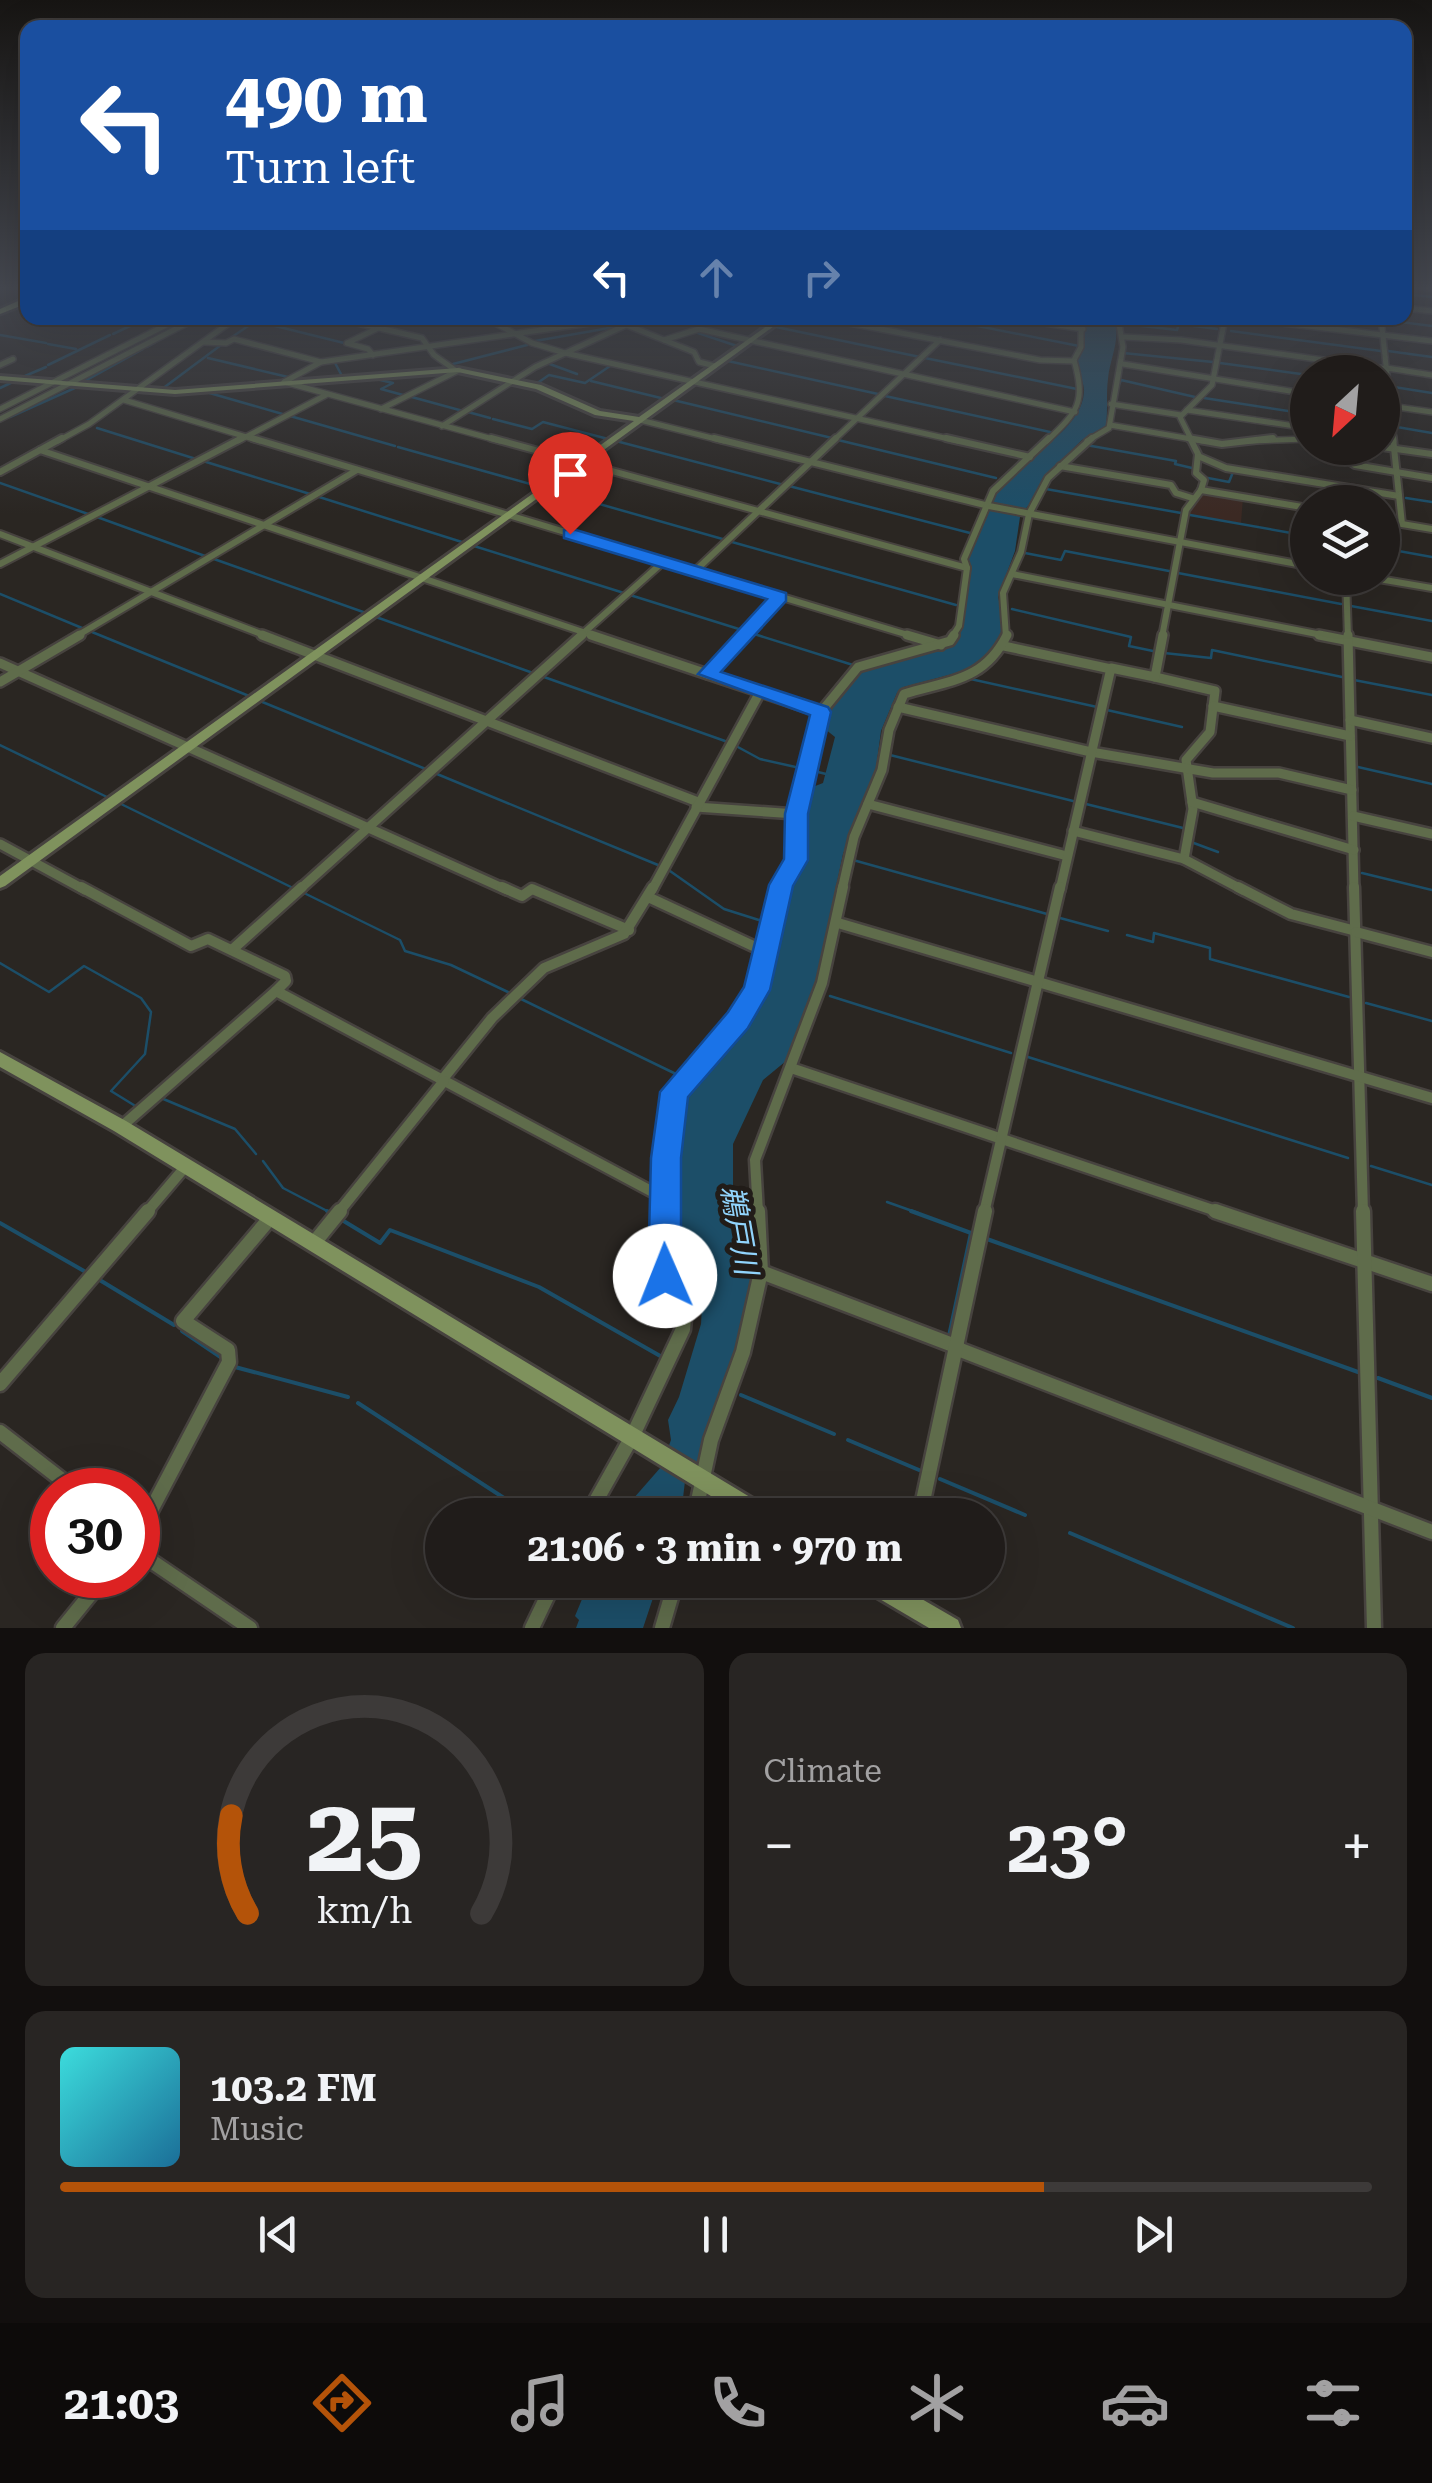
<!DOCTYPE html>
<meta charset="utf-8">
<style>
:root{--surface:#201c1a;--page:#282523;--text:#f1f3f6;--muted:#a2a1a2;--line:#3d3a39;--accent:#b45309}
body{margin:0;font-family:"Roboto Serif","Noto Sans JP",serif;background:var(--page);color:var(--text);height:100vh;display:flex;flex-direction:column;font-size:38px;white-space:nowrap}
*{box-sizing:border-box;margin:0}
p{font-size:32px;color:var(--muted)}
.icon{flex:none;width:55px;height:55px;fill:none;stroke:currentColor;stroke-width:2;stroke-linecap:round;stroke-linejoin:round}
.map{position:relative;height:1628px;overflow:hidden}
.sheet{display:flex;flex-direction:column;gap:25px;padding:25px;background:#120f0e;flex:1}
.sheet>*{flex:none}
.banner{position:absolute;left:20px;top:20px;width:1392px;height:305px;border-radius:20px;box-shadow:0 10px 40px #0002,0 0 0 2px var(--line);background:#1a4fa0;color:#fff;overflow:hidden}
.needle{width:65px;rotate:206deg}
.tools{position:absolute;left:1290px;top:355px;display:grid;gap:20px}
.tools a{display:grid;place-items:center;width:110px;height:110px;border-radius:50%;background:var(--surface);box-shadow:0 10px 40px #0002,0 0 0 2px var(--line);font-size:50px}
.speed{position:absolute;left:30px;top:1468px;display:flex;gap:20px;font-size:50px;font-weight:700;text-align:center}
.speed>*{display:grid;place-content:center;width:130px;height:130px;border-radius:50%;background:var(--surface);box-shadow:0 10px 40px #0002,0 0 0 2px var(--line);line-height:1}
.speed .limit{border:15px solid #d22;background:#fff;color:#111}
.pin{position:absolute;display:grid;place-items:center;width:85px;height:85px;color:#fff;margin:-102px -42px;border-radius:50% 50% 50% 0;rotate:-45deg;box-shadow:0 0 10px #0007}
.pin .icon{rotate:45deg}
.me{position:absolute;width:110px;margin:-55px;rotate:359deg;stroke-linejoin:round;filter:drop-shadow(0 0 8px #0008)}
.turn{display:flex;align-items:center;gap:35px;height:210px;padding:0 40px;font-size:45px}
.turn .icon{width:130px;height:130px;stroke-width:2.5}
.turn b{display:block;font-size:70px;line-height:85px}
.lanes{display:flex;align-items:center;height:95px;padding:0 40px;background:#0003;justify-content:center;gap:50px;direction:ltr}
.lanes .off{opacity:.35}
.big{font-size:75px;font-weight:700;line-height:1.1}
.sheet .card{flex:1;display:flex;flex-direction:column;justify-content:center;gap:15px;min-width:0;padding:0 35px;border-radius:20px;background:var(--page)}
.sheet .dial{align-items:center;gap:0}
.dial svg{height:260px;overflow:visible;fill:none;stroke:var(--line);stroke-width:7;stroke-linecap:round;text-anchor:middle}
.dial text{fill:var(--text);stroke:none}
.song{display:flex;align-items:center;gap:30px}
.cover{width:120px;height:120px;border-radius:15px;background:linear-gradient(135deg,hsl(180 70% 55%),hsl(200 70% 35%))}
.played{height:10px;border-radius:5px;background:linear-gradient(90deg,var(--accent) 75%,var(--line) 75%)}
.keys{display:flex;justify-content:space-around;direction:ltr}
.heat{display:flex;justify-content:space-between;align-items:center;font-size:55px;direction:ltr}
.sheet .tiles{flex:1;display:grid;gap:25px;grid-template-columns:1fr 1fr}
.card:last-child{grid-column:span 2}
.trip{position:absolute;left:425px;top:1498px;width:580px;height:100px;border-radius:50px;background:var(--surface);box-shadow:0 10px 40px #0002,0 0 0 2px var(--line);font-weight:700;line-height:100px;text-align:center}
.dock{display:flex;height:160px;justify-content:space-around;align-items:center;background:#0d0b0a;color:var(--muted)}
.dock .icon{width:70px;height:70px}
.dock .on{color:var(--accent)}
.dock b{font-size:45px;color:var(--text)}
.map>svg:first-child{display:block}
.industrial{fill:#3b2923}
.water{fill:#1c4e68}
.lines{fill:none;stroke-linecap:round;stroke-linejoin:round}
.stream-far1{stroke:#1c4e68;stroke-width:2.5}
.stream{stroke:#1c4e68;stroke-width:4}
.street-far4-casing{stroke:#47433f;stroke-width:8}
.street-far3-casing{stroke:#47433f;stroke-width:10}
.street-far2-casing{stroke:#47433f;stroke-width:14}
.street-far1-casing{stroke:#47433f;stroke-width:15}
.street-casing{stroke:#47433f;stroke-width:19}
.secondary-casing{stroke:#47433f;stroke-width:6}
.highway-casing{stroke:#47433f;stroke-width:5}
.street-far4{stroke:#5f6c4b;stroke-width:5}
.street-far3{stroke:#5f6c4b;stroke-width:6}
.street-far2{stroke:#5f6c4b;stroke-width:9}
.street-far1{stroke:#5f6c4b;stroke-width:10}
.street{stroke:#5f6c4b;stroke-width:14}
.secondary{fill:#7f925d;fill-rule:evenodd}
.highway{fill:#adcc77;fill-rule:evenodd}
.route{fill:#1a73e8;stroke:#114b97;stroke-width:2.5}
.labels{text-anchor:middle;stroke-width:10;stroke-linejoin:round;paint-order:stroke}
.water-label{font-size:30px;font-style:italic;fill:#91d4fc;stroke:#211c18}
</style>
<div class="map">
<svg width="1432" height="1628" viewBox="0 0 1432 1628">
<rect width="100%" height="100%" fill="#2a2622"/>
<path class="industrial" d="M1204,492L1243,498L1241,523L1187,514L1193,500Z"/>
<g class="water">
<path d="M1082,318H1114C1121,341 1110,357 1108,379C1106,393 1108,409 1106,426L1082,440L1042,479L1041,488L1020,517L1015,551L998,597L1005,624L1002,640L979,667L904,687L897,693L881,731L876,769L843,854L814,992L786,1061L763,1080L733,1144V1186L749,1200L753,1275L737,1349L703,1437L701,1462L685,1481L681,1515H619L661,1467L671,1440L668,1420L679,1397L701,1324L702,1305L675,1278L669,1257L677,1100L686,1082L742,1022L760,994L785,889L801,856L805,790L823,783L835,737L820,725L823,715L858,671L944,649L952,643L962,629L971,569L967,559C980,537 983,510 998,489C1020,459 1082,431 1084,392C1085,382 1076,372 1077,362C1077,346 1090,336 1082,318Z"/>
<path d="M590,1580H659L643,1628H576L579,1620L575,1616Z"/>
</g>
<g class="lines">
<g class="stream-far1">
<path d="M1405,294L1432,297"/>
<path d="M123,318L136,320"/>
<path d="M544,318L573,324"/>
<path d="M937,318L1079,346"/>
<path d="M1367,318L1377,319"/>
<path d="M1385,320L1432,326"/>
<path d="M255,321L344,343"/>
<path d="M502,323L512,318"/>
<path d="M1125,324L1177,330L1179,324L1217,329"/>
<path d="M776,327L920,357"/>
<path d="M1231,331L1381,351"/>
<path d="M698,333L737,346"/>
<path d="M113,334L147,318"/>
<path d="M0,335L46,343"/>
<path d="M757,338L787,318"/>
<path d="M226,341L260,318"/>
<path d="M535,341L615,327"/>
<path d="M48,344L76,349"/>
<path d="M147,347L163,338"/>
<path d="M1388,351L1432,357"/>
<path d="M1123,353L1213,362"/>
<path d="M208,358L288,377"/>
<path d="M925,358L1077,389"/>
<path d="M334,361L342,376L371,374"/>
<path d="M728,361L878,394"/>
<path d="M547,363L577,374"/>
<path d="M1220,363L1308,375"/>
<path d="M453,364L527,345"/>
<path d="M48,365L110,335"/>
<path d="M25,376L46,367"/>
<path d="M376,379L393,383L381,389L403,395"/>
<path d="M701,379L728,360"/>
<path d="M85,381L143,349"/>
<path d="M591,381L665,399"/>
<path d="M536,384L549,375L585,383L613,364"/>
<path d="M1118,387L1121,380L1195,397"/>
<path d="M0,388L17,380"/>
<path d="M162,389L221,345"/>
<path d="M206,392L286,415"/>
<path d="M1394,392V387L1432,393"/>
<path d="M408,396L463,411"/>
<path d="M885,396L1050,432"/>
<path d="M1204,398L1308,414"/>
<path d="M673,400L832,438"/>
<path d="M468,412L490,418"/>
<path d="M290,416L395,446"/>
<path d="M10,417L77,387"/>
<path d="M493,419L532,429L543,422L608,439"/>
<path d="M648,419L695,384"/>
<path d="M1382,425L1390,426"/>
<path d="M1397,427L1432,433"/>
<path d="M97,428L196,459"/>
<path d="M838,440L996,478"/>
<path d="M616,441L784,485"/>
<path d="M1086,445L1176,461L1175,464L1192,468"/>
<path d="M398,447L541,487"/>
<path d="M203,461L310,494"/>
<path d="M588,462L622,437"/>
<path d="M1208,478L1229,482L1233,472"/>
<path d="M0,483L88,514"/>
<path d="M789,486L970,533"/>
<path d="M1046,489L1181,513"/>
<path d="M550,490L726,540"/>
<path d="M316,496L465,543"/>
<path d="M1406,498L1432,502"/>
<path d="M516,514L581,467"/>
<path d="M1190,515L1308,536"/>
<path d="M97,517L205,556"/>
<path d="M732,542L956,605"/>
<path d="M474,546L624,593"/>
<path d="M1382,548L1432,557"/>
<path d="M1025,553L1061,560L1065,551L1169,571"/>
<path d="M214,559L366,613"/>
<path d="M1178,573L1341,604"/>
<path d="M0,594L82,628"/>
<path d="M630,595L742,630"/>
<path d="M1351,606L1432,621"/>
<path d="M1012,609L1131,637L1129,646L1153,651"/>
<path d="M376,617L533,673"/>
<path d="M92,632L249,696"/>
<path d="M751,633L853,665"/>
<path d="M1164,653L1211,658L1212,650L1342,677"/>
<path d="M544,677L725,741"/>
<path d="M966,678L1097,707"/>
<path d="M1354,680L1432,695"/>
<path d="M260,701L428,770"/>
<path d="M1107,710L1182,727"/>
<path d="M0,745L109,798"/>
<path d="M736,746L760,759L800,768"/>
<path d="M890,755L1073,801"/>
<path d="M1358,767L1432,784"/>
<path d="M810,770L826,774"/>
<path d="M437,774L658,865"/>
<path d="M119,803L293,888"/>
<path d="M1086,804L1183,828"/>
<path d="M1191,842L1218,852"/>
<path d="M853,860L1047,914"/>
<path d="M670,871L724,909L765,922"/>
<path d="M1362,873L1432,890"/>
<path d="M304,893L400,940L405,951L451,965L510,993"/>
<path d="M1060,918L1108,931"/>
<path d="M1127,935L1153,942L1154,933L1210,948V959L1349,997"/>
<path d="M0,963L49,992L84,966L141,998L151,1012L145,1054L111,1091L137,1107"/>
<path d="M830,996L1011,1053"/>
<path d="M521,999L676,1074"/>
<path d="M1366,1003L1432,1021"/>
<path d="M1028,1057L1348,1158"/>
<path d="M161,1098L235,1129L256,1154"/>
<path d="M263,1161L283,1188L331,1213"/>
<path d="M1371,1166L1432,1185"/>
<path d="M887,1202L918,1213"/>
</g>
<g class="stream">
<path d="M327,1211L331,1213"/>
<path d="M911,1211L971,1233L949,1336"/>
<path d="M342,1220L380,1243L390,1230L539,1287L662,1357"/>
<path d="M0,1223L84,1271"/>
<path d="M987,1239L1358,1372"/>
<path d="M98,1279L174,1325"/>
<path d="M182,1331L222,1358"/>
<path d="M235,1367L348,1397"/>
<path d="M1378,1378L1432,1398"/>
<path d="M741,1395L834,1434"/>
<path d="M358,1403L530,1515"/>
<path d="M848,1440L919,1470"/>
<path d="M940,1479L1025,1515"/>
<path d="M1070,1533L1293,1628"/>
</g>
<defs>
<g id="street-far4">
<path d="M1420,287L1432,288"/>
<path d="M1405,308L1432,311"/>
<path d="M336,318L422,338L434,355L455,370"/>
<path d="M486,318L532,343L565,353L958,441"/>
<path d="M747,318L769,327"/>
<path d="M824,318L1040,360L1074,361"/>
<path d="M1013,318L1083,329"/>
<path d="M1242,318L1432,341"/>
<path d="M1381,318L1394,441"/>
<path d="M624,324L694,352L699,362L715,366"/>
<path d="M1124,337L1181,340L1387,369"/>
<path d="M664,340L699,329L1075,412"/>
<path d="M204,342L226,343L234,339L321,362"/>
<path d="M373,355L368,349L347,343L399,318"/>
<path d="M1123,364L1308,394"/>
<path d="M0,365L13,359"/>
<path d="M1387,368L1432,375"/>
<path d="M284,382L500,441"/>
<path d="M284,382L321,362L624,318"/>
<path d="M124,400L260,441"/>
<path d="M1111,404L1181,415"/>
<path d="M1390,406L1432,412"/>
<path d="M0,409L180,318"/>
<path d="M381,409L459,370"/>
<path d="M1187,410L1308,428"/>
<path d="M0,419L197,318"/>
<path d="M640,420L724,441"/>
<path d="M1110,425L1203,441"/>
<path d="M442,426L535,367L626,325"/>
<path d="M58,441L89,424L236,318"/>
<path d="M238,441L326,395"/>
<path d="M833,441L940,340"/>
<path d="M1047,441C1078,411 1086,403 1074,360L1081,347V318"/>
<path d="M1087,441L1109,428L1123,347L1118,318"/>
<path d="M1192,441L1180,417L1212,385L1225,318"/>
<path d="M1250,441L1308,439"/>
</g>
<g id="street-far3">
<path d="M252,438L915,637"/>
<path d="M491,438L967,568L959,626L952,637"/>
<path d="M714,438L989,506L1308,566"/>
<path d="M946,438L1030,457"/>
<path d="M1188,438L1222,444L1273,438"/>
<path d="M1190,438L1198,454L1196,473L1204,480L1201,490"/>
<path d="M1300,438L1308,439"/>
<path d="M1382,447L1432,454"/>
<path d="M1330,448L1355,465L1432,478"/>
<path d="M40,450L598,637"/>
<path d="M1198,456L1226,468L1399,496"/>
<path d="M1060,466L1171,485L1176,493L1192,498"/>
<path d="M0,472L62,438"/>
<path d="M1201,490L1308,508"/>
<path d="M1382,521L1402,524L1393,438"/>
<path d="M1402,524L1432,529"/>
<path d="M0,534L269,637"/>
<path d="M0,564L242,438"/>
<path d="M967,568L964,559L993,491L1049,438"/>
<path d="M695,571L836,438"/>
<path d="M1012,574L1332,637"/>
<path d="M1346,578L1348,637"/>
<path d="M1373,578L1432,588"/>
<path d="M75,637L357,470"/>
<path d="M579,637L663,562"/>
<path d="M742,637L779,597"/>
<path d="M1006,637L1003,593L1021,552L1029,514L1048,478L1092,438"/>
<path d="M1162,637L1186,510L1201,490"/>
</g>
<g id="street-far2">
<path d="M262,635L698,802"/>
<path d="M591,635L821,712"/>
<path d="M907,635L941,645"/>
<path d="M1319,635L1432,657"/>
<path d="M1348,635L1354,890"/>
<path d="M1004,646L1111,669"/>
<path d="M0,663L507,890"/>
<path d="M708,674L744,635"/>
<path d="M1155,677L1215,691L1210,732L1186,760L1193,809L1184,859"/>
<path d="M0,682L80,635"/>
<path d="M1213,706L1350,736"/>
<path d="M898,707L1091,752"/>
<path d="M1350,720L1432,738"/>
<path d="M1091,752L1213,773H1279L1352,790"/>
<path d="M1192,802L1354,850"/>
<path d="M868,804L1067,856"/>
<path d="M696,807L796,814"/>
<path d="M1353,816L1432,834"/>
<path d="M1073,831L1184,859L1243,890"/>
<path d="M0,844L85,890"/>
<path d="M299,890L582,635"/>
<path d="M652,890L760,692"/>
<path d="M780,890L796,860V814L821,712L858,667L950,641L954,635"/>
<path d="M842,890L854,837L882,770L889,730L904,694C950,680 984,681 1007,635"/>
<path d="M1060,890L1111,668L1155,677L1163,635"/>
</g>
<g id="street-far1">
<path d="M81,887L191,946L208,939L285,976L286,981L276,991L664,1198"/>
<path d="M502,887L522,896L532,889L629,930"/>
<path d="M1238,887L1291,914L1356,931"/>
<path d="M1354,887L1363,1213"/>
<path d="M648,897L766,952"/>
<path d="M838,923L1432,1098"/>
<path d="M1356,932L1432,952"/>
<path d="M233,949L302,887"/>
<path d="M791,1068L1222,1213"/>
<path d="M442,1080L492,1018L544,968L624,934L653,887"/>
<path d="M121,1127L276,991"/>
<path d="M146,1213L186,1166"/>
<path d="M338,1213L444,1081"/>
<path d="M667,1213L672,1104L678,1084L738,1020L757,990L781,887"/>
<path d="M758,1213L755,1160L822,983L843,887"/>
<path d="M984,1213L1060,887"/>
</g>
<g id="street">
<path d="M1215,1211L1432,1284"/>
<path d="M1363,1211L1374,1628"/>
<path d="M314,1243L340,1211"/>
<path d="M761,1272L958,1347"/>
<path d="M958,1349L1432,1532"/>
<path d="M0,1384L148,1211"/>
<path d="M0,1432L75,1490"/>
<path d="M588,1515L633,1435L683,1329L684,1319L664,1267L667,1211"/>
<path d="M695,1515L711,1440L743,1352L761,1272L758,1211"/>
<path d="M920,1515L985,1211"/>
<path d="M138,1535L229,1362L228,1350L183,1321L271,1217"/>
<path d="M138,1552L250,1628"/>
<path d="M63,1628L106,1575"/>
<path d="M532,1628L555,1580"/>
<path d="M662,1628L676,1580"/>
</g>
<g id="secondary">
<path d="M778,318H785L5,886L0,888V876L634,421L595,415L536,389L458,372L175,394L0,380V376L175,390L458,368L541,385L600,411L639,417Z"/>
<path d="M0,1052L126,1121L768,1508L771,1515H742L114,1131L0,1067Z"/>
<path d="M858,1580H889L958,1620L961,1628H929L861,1588Z"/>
</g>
<path id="highway" d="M25,298H28V303L0,314V309Z"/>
</defs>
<use href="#street-far4" class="street-far4-casing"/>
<use href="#street-far3" class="street-far3-casing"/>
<use href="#street-far2" class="street-far2-casing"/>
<use href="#street-far1" class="street-far1-casing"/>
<use href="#street" class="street-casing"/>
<use href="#secondary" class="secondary-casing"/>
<use href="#highway" class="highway-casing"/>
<use href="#street-far4" class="street-far4"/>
<use href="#street-far3" class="street-far3"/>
<use href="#street-far2" class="street-far2"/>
<use href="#street-far1" class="street-far1"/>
<use href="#street" class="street"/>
<use href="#secondary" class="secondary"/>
<use href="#highway" class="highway"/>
</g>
<linearGradient id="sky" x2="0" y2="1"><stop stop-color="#171513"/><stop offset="0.56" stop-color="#44474f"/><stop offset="1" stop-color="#44474f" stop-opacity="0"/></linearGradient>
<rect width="1432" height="514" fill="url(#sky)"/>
<path class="route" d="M564,530H576L786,593V601L721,672L828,707L831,712L808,814V860L793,886L770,990L748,1028L688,1097L681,1158V1276L676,1287L665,1292L653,1287L648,1276L651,1158L660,1092L728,1012L744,987L769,885L784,859L785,814L810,715L698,674L767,599L564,538Z"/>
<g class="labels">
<g class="water-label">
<text transform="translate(739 1230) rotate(80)" y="10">鵜戸川</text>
</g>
</g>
</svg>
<div class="tools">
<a><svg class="needle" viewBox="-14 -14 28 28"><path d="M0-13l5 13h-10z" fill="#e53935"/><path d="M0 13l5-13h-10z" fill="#a2a1a2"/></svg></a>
<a><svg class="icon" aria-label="layers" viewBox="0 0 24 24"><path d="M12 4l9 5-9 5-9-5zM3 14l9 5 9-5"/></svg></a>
</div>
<div class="speed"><div class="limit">30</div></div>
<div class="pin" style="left:570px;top:534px;background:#d93025"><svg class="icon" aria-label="arrive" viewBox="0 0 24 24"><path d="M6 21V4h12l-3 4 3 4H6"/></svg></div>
<svg class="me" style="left:665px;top:1276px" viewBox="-20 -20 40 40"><circle r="19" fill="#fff"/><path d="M0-13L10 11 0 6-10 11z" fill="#1a73e8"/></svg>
<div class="trip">21:06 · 3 min · 970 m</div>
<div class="banner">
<div class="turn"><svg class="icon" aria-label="left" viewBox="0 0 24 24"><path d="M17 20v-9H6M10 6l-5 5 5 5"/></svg><div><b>490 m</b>Turn left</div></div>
<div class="lanes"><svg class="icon" aria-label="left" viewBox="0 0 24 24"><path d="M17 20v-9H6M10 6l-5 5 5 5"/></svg><svg class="icon off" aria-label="ahead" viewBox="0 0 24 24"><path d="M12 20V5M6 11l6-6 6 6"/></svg><svg class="icon off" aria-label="right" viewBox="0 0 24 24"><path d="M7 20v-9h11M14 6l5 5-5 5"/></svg></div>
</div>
</div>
<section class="sheet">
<div class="tiles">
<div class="card dial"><svg viewBox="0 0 100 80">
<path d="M14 69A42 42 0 1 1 86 69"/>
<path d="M14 69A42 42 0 0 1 9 39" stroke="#b45309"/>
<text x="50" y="56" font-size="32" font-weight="700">25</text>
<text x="50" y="72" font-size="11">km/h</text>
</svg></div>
<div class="card"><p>Climate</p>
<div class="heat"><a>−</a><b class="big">23°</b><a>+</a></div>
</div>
<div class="card">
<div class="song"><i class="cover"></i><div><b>103.2 FM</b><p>Music</p></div></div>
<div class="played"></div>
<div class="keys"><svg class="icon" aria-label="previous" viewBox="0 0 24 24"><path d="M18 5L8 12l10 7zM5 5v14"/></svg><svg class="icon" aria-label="pause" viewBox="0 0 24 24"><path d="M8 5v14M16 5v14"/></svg><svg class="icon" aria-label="next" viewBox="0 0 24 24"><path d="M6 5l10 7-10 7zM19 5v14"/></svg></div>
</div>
</div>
</section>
<nav class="dock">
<b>21:03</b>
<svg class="icon on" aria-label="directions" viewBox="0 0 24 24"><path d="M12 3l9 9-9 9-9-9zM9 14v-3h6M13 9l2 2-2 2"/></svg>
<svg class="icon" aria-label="music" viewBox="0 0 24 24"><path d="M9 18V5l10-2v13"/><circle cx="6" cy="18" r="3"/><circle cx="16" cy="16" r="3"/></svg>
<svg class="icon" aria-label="phone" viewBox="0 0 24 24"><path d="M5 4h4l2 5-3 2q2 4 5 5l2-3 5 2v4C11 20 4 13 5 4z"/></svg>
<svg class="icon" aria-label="climate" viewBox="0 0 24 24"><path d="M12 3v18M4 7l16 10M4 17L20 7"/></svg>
<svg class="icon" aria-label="car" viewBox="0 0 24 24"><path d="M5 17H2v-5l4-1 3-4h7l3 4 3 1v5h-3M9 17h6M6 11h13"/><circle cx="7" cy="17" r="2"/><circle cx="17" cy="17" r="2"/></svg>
<svg class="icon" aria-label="filters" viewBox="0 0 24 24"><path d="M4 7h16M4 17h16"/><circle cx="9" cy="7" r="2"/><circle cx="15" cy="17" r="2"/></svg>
</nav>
